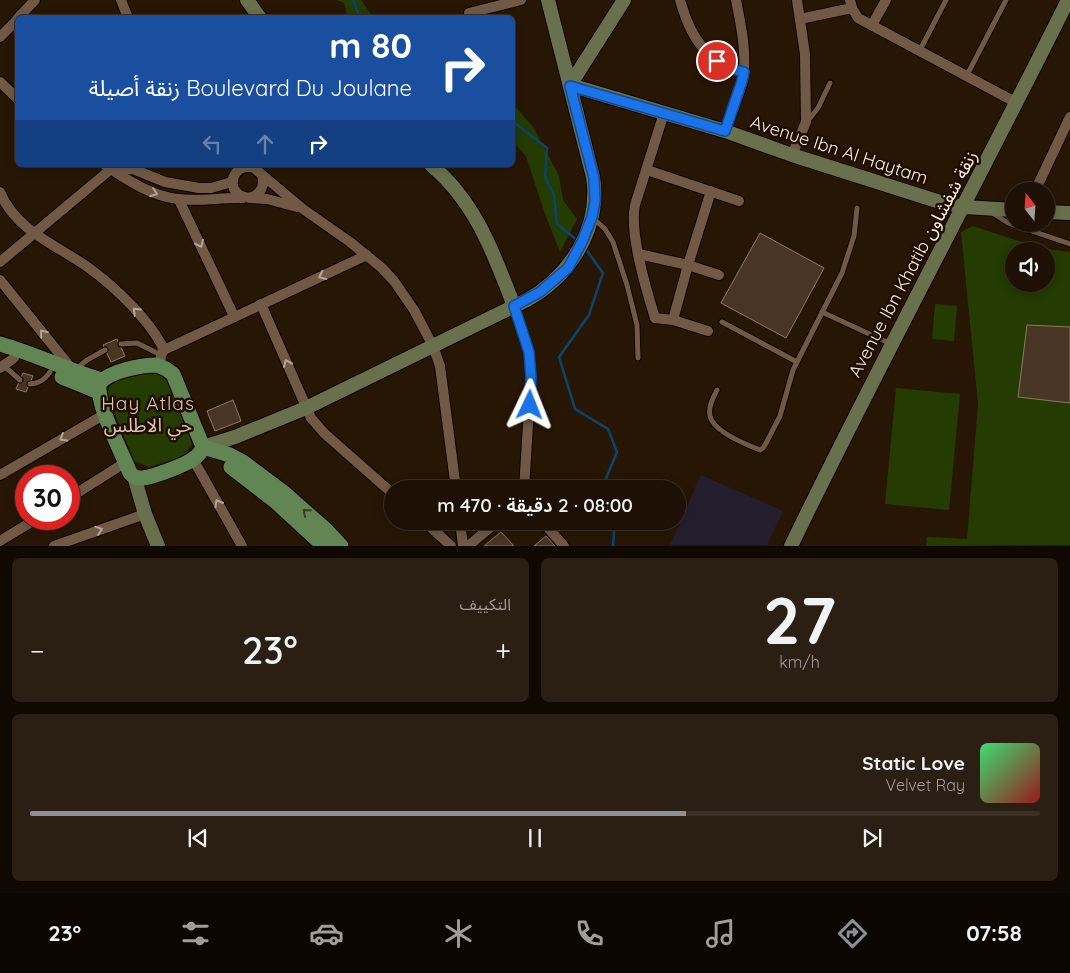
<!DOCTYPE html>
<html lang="ar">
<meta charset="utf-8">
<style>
:root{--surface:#1e1004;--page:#2b1e13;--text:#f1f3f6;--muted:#a19d9a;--line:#3c3026;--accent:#8c9099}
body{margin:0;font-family:Quicksand,"Noto Sans Arabic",sans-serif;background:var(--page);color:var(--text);direction:rtl;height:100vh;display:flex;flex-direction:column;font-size:19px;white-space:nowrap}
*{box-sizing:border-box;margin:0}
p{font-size:16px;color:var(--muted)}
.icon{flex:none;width:28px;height:28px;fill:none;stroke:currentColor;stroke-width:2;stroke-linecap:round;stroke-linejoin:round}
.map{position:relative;height:546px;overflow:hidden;direction:ltr}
.side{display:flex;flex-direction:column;gap:12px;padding:12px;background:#100902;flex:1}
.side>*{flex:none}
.guide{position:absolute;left:15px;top:15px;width:500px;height:152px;border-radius:8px;box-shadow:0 2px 12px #0003,0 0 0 1px var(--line);direction:rtl;background:#1a4fa0;color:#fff;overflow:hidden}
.needle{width:32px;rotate:343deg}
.tools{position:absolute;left:1005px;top:182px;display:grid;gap:10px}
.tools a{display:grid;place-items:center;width:50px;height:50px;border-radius:50%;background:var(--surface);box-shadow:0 2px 12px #0003,0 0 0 1px var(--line);font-size:25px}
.speed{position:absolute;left:15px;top:465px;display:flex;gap:10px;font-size:25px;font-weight:700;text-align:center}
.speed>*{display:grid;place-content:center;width:65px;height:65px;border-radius:50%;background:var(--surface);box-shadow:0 2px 12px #0003,0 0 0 1px var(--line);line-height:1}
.speed .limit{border:8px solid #d22;background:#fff;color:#111}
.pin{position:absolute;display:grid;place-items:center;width:42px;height:42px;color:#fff;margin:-21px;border:2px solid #fff;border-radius:50%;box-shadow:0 1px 5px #0007}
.me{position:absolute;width:55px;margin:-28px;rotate:2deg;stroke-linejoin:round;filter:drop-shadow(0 0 4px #0008)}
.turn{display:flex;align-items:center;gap:18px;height:105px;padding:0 20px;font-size:22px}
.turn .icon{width:65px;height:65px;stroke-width:2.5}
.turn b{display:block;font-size:35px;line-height:42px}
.lanes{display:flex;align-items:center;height:48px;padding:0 20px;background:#0003;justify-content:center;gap:25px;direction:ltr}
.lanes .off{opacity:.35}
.big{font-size:38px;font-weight:600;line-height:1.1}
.side .tile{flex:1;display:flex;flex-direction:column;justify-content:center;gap:8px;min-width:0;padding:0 18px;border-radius:8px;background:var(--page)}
.side .dial{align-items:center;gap:0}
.dial b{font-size:65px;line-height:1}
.song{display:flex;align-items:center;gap:15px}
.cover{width:60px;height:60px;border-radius:8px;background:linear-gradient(135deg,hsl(140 70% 55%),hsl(0 70% 35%))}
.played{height:5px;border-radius:2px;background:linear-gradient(90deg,var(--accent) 65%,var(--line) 65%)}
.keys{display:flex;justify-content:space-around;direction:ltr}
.heat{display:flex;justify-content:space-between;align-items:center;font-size:28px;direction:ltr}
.side .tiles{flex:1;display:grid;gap:12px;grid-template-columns:1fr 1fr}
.tile:last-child{grid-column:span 2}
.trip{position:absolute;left:384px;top:480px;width:302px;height:50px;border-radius:25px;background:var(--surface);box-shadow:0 2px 12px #0003,0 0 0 1px var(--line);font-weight:600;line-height:50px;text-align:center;direction:rtl}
.dock{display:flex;height:80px;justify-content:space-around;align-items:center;background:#0c0602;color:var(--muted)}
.dock .icon{width:35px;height:35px}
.dock .selected{color:var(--accent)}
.dock b{font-size:22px;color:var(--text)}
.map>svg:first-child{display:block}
.education{fill:#251e2e}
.green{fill:#243b02;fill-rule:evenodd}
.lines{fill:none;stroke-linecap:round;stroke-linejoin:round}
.stream{stroke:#09466b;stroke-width:2.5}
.building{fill:#493523;stroke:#8f7864}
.lane-casing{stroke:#100300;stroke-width:7}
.street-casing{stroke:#100300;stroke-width:12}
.secondary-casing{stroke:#100300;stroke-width:16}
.primary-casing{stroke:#100300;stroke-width:17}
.lane{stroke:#705a46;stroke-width:5}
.street{stroke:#705a46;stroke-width:10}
.secondary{stroke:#69704d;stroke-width:14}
.primary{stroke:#628653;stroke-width:15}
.oneway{stroke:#b6a494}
.oneway2{stroke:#393d21}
.route-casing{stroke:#114b97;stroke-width:12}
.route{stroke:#1a73e8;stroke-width:9}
.labels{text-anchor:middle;stroke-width:5;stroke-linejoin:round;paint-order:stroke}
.street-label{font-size:18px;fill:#fbeee3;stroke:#1e0d00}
.neighbourhood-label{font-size:19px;letter-spacing:1px;fill:#ddc4ae;stroke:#1e0d00}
</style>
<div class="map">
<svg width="1070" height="546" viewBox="0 0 1070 546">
<rect width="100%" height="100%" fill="#281605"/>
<path class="education" d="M701,475L783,511L767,545H670Z"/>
<g class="green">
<path d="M336,0H361L373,17H348L344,3Z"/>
<path d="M513,104L533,127L559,176L563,200L577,219L560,252L545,214L526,156L513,142Z"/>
<path d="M973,226L1040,248L1070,252V545L926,546L927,537L967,539L978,404L961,232ZM1014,251H1046V284H1014Z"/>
<path d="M935,304L957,306L954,341L932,339Z"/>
<path d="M149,370L165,375L192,444L184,456L149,467L134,461L107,394L110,386L120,379Z"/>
<path d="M896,388L960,394L949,510L885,504Z"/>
</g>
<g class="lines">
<g class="stream">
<path d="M353,0L360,18"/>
<path d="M512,121L547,148L545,177L554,195L557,224L578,241"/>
<path d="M585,248L603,273L589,315L559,357L575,409L608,429L617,452L605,481L606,489"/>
<path d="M612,521L614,533L613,546"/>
</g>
</g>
<g class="building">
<path d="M760,233L824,268L786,338L721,303Z"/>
<path d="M1027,325L1070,327V403L1018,397Z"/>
<path d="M117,339L125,356L111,362L103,345Z"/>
<path d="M23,373L33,376L26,392L16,389Z"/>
<path d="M233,400L241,421L215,431L207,411Z"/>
<path d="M501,532L514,546H484Z"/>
<path d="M546,536L555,546H534Z"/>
</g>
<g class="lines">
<defs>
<g id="lane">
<path d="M920,50L946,0"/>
<path d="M967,75L1006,0"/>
<path d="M807,122L818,108L830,83"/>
<path d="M991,212L1008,223L1070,244"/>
<path d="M592,217L605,229L613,242L627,285L637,325L638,358"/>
<path d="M822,312L891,344"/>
<path d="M722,322L797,362"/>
<path d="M121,344L137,343L161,355"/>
<path d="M4,366L20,380"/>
<path d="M76,369L87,360L105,350"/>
<path d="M30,384C40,383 44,380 50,372"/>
<path d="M717,390C713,398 708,407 710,416C713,431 747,445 760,450L764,447L780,416L793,370L842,273L854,236L857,208"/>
</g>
<g id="street">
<path d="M121,0L128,18"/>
<path d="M680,0C690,36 705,62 744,72"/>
<path d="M850,0L852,8L858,18L1017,103"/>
<path d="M469,13L521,0"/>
<path d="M18,18L35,0"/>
<path d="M800,19L852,8"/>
<path d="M872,25L886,0"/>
<path d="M0,37L18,19"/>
<path d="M0,82L18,99"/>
<path d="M664,113L635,205C629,233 646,289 655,318L673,320L708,331"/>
<path d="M725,131C731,114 739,96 743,79C747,53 741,25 736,0"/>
<path d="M792,155L806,122L805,54L797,0"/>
<path d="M105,165C127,180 151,196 178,199C199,202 221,197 243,198"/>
<path d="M647,170L739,201"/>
<path d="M262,175C268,195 245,206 234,189C229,175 240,164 254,168L303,209L350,242L382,268L394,281L414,310L433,346L440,366L456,489"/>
<path d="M1035,191L1070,117"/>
<path d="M0,192C16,231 57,245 89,268C115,287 151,321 164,350"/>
<path d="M250,198L267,199L297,207"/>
<path d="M179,200L234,316"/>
<path d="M639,254L688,265L719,275"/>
<path d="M0,262L111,169H133L165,182L199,188H211L232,182"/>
<path d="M0,280L71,368"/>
<path d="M261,304L311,418L324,433L392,493"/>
<path d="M514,306L529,352L531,377L524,489"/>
<path d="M673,320L688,265L711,191"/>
<path d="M160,366L161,355L164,350L367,255"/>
<path d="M0,368L14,358"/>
<path d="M193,459L242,546"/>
<path d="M0,475L105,414"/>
<path d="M69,498L126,462"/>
<path d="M424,521L451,546"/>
<path d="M460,521L463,546"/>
<path d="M542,521L564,546"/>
<path d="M0,541L36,519"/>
<path d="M54,546L145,514"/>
<path d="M468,546L498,521"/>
</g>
<g id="secondary">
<path d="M247,0L260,18"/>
<path d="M624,0L570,85L725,131L792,155L940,202L964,207L1014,210"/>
<path d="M431,165C475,201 494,254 514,306"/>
<path d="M1046,212L1070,213"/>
<path d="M203,447L235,437L306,408L527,300C570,276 601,228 593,177L548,0"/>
<path d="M134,476L145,514L158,546"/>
<path d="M791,546C880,362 977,183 1068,0"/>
</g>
<g id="primary">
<path d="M0,344C35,354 67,370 102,380"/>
<path d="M157,365L166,369L173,374L203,447C201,452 198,456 193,459C185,465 149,479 140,478C135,478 133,476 130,473C121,450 97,407 99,384C108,371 142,365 157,365Z"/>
<path d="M62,377L99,392"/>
<path d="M203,447L230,455L243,462L283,492L325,529L341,546"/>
<path d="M231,467L275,501L324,546"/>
</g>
</defs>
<use href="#lane" class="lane-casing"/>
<use href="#street" class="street-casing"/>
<use href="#secondary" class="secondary-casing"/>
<use href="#primary" class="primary-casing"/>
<use href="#lane" class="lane"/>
<use href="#street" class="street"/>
<use href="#secondary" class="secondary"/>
<use href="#primary" class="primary"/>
</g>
<defs><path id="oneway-chevron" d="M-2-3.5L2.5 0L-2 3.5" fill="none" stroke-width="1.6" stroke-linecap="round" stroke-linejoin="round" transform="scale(1.25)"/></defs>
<g class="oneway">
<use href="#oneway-chevron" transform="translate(154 193) rotate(20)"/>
<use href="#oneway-chevron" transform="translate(200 244) rotate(65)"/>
<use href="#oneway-chevron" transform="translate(322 276) rotate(155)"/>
<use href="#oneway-chevron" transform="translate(136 311) rotate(-136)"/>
<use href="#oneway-chevron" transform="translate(43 333) rotate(-129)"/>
<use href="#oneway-chevron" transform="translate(287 363) rotate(-114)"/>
<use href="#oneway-chevron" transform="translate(63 438) rotate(150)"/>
<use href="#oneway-chevron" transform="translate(218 503) rotate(-120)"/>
<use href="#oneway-chevron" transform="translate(99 530) rotate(-19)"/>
</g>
<use class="oneway2" href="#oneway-chevron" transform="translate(306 512) rotate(-139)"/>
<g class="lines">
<defs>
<path id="route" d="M530,405L531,377L529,352L514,306L540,292L568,268L582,242L592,217L595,201L594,178L570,86L725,131L742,81L744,72L728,68L717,61"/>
</defs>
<use href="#route" class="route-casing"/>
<use href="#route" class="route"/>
</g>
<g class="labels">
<g class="street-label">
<text transform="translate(839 150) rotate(18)" y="6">Avenue Ibn Al Haytam</text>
<text transform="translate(913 264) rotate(-62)" y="6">Avenue Ibn Khatib زنقة شفشاون</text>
</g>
<g class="neighbourhood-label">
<text x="148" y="410">Hay Atlas<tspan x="148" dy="22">حي الاطلس</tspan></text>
</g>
</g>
</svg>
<div class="tools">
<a><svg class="needle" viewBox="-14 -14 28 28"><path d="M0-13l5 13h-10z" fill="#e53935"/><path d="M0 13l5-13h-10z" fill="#a19d9a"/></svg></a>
<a><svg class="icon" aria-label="sound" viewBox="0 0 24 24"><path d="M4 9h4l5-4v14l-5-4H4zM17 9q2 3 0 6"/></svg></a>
</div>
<div class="speed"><div class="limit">30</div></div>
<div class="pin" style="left:717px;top:61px;background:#d93025"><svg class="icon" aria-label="arrive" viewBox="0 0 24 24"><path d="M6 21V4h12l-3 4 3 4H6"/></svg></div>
<svg class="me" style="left:530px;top:405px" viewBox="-20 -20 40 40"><path d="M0-17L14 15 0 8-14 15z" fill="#1a73e8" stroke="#fff" stroke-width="4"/></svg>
<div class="trip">08:00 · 2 دقيقة · 470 m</div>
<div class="guide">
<div class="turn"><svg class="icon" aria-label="right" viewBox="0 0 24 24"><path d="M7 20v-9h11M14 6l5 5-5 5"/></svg><div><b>80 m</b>Boulevard Du Joulane زنقة أصيلة</div></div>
<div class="lanes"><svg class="icon off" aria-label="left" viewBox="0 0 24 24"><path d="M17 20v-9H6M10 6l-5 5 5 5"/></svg><svg class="icon off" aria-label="ahead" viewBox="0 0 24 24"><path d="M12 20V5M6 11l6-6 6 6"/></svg><svg class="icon" aria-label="right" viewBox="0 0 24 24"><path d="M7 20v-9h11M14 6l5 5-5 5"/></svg></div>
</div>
</div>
<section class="side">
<div class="tiles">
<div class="tile dial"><b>27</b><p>km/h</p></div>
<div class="tile"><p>التكييف</p>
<div class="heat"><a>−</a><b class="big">23°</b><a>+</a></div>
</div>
<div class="tile">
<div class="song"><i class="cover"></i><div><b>Static Love</b><p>Velvet Ray</p></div></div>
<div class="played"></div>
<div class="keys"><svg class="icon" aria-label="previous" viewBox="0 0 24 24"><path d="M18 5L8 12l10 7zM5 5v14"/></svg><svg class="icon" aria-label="pause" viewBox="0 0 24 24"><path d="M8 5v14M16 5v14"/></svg><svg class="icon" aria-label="next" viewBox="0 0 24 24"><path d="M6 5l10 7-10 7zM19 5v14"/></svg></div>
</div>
</div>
</section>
<nav class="dock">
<b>07:58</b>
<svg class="icon selected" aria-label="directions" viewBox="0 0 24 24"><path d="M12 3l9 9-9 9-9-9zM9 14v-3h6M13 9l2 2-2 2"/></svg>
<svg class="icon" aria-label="music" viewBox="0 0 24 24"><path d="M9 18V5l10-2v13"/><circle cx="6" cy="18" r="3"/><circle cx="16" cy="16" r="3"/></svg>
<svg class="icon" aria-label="phone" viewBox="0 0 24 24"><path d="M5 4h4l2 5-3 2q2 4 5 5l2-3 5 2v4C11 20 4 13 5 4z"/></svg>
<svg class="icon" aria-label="climate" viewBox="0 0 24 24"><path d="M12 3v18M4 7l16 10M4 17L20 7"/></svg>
<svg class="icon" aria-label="car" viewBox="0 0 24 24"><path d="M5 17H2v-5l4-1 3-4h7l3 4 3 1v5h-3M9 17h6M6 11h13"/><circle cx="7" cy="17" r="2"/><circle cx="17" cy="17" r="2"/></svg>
<svg class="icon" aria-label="filters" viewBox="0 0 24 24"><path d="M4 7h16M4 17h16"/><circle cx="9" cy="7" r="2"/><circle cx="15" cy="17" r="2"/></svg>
<b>23°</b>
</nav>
